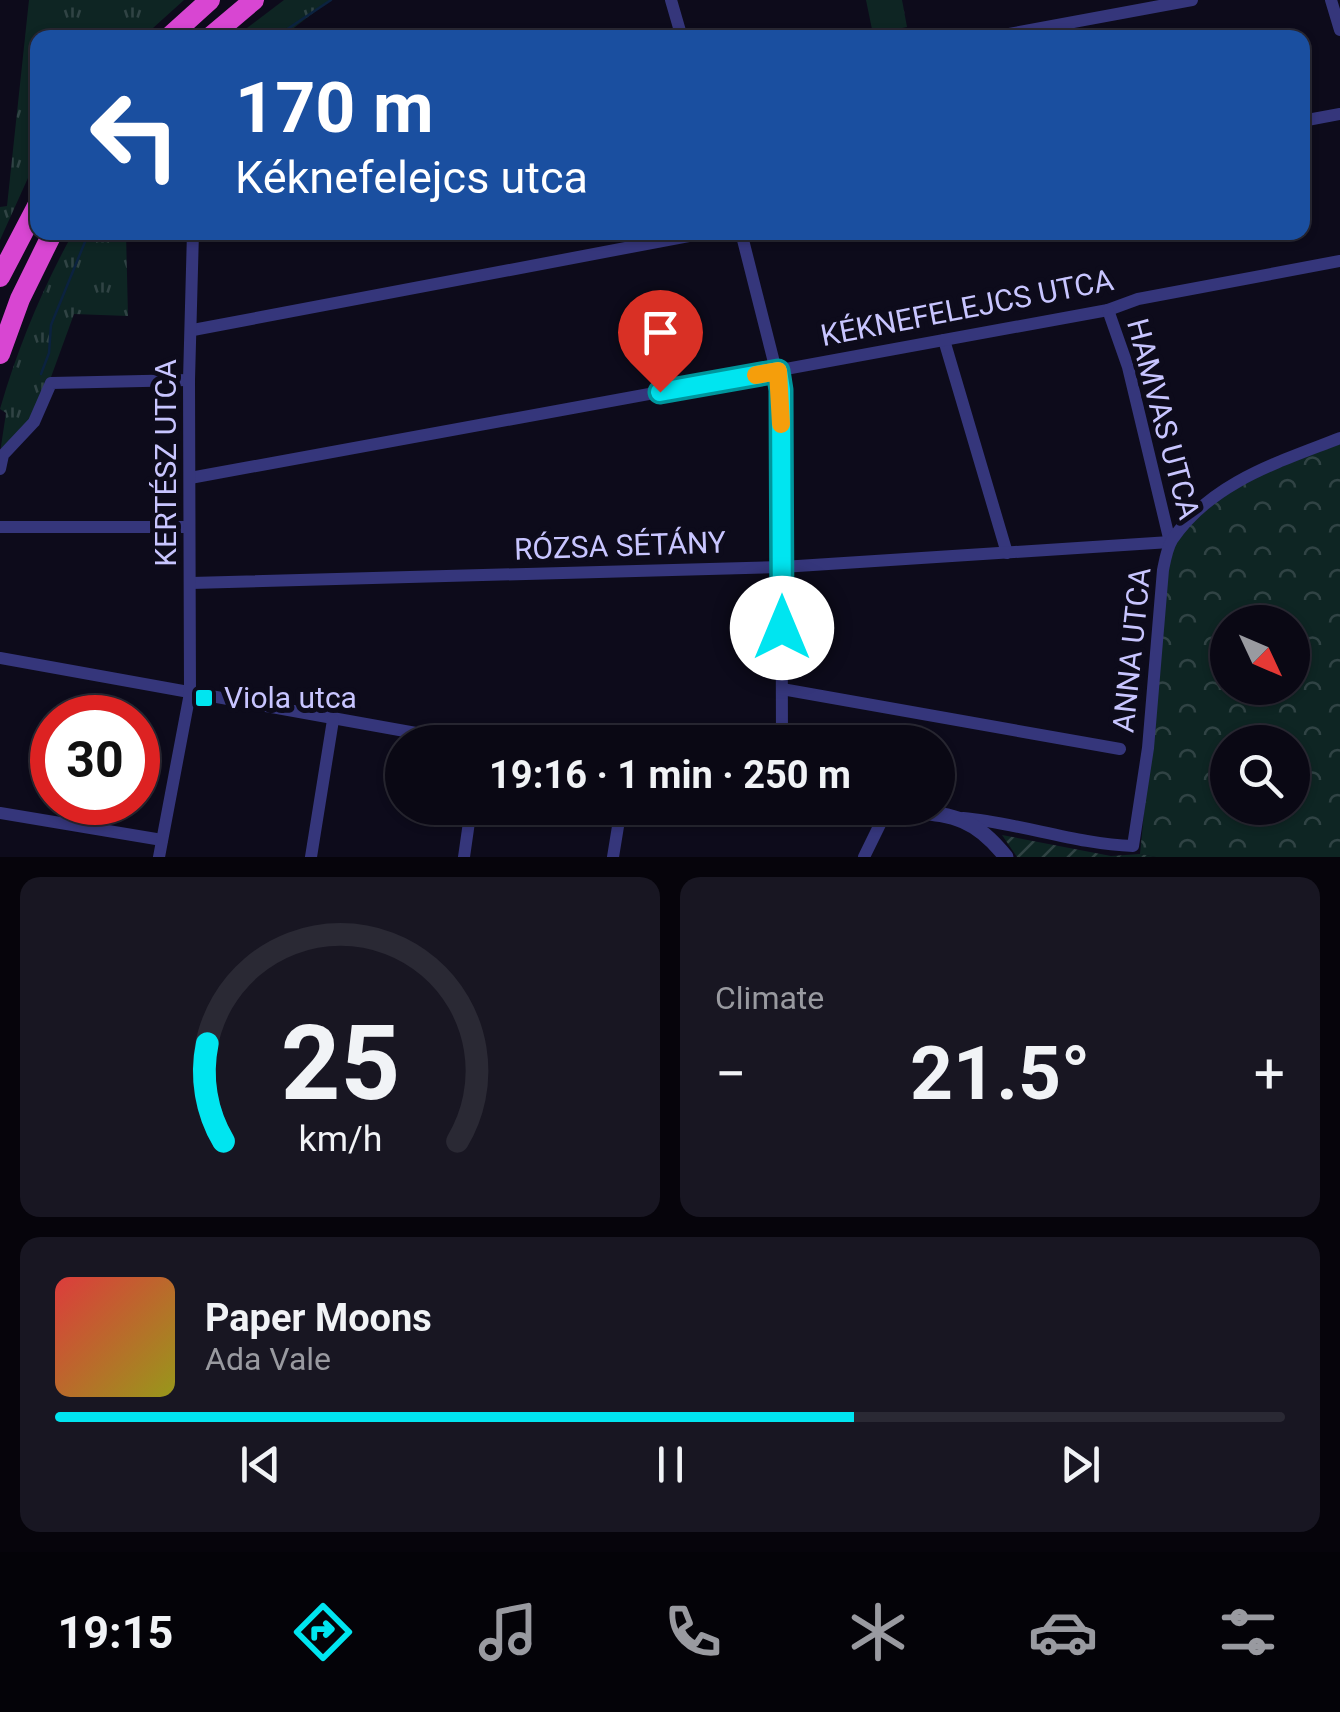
<!DOCTYPE html>
<meta charset="utf-8">
<style>
:root{--surface:#0a0814;--page:#181622;--text:#f1f3f6;--muted:#999aa0;--line:#2a2934;--accent:#00e5f0}
body{margin:0;font-family:Roboto,sans-serif;background:var(--page);color:var(--text);height:100vh;display:flex;flex-direction:column;font-size:38px;white-space:nowrap}
*{box-sizing:border-box;margin:0}
p{font-size:32px;color:var(--muted)}
.icon{flex:none;width:55px;height:55px;fill:none;stroke:currentColor;stroke-width:2;stroke-linecap:round;stroke-linejoin:round}
.map{position:relative;height:857px;overflow:hidden}
.side{display:flex;flex-direction:column;gap:20px;padding:20px;background:#06040b;flex:1}
.side>*{flex:none}
.top-card{position:absolute;left:30px;top:30px;width:1280px;height:210px;border-radius:20px;box-shadow:0 2px 8px #0004,0 0 0 2px var(--line);background:#1a4fa0;color:#fff;overflow:hidden}
.needle{width:65px;rotate:134deg}
.fabs{position:absolute;left:1210px;top:605px;display:grid;gap:20px}
.fabs a{display:grid;place-items:center;width:100px;height:100px;border-radius:50%;background:var(--surface);box-shadow:0 2px 8px #0004,0 0 0 2px var(--line);font-size:50px}
.speed{position:absolute;left:30px;top:695px;display:flex;gap:20px;font-size:50px;font-weight:700;text-align:center}
.speed>*{display:grid;place-content:center;width:130px;height:130px;border-radius:50%;background:var(--surface);box-shadow:0 2px 8px #0004,0 0 0 2px var(--line);line-height:1}
.speed .limit{border:15px solid #d22;background:#fff;color:#111}
.pin{position:absolute;display:grid;place-items:center;width:85px;height:85px;color:#fff;margin:-102px -42px;border-radius:50% 50% 50% 0;rotate:-45deg;box-shadow:0 0 10px #0007}
.pin .icon{rotate:45deg}
.me{position:absolute;width:110px;margin:-55px;rotate:0deg;stroke-linejoin:round;filter:drop-shadow(0 0 8px #0008)}
.turn{display:flex;align-items:center;gap:35px;height:210px;padding:0 40px;font-size:45px}
.turn .icon{width:130px;height:130px;stroke-width:2.5}
.turn b{display:block;font-size:70px;line-height:85px}
.big{font-size:75px;font-weight:700;line-height:1.1}
.side .widget{flex:1;display:flex;flex-direction:column;justify-content:center;gap:15px;min-width:0;padding:0 35px;border-radius:20px;background:var(--page)}
.side .dial{align-items:center;gap:0}
.dial svg{height:260px;overflow:visible;fill:none;stroke:var(--line);stroke-width:7;stroke-linecap:round;text-anchor:middle}
.dial text{fill:var(--text);stroke:none}
.song{display:flex;align-items:center;gap:30px}
.cover{width:120px;height:120px;border-radius:15px;background:linear-gradient(135deg,hsl(0 70% 55%),hsl(60 70% 35%))}
.played{height:10px;border-radius:5px;background:linear-gradient(90deg,var(--accent) 65%,var(--line) 65%)}
.keys{display:flex;justify-content:space-around;direction:ltr}
.heat{display:flex;justify-content:space-between;align-items:center;font-size:55px;direction:ltr}
.side .tiles{flex:1;display:grid;gap:20px;grid-template-columns:1fr 1fr}
.widget:last-child{grid-column:span 2}
.trip{position:absolute;left:385px;top:725px;width:570px;height:100px;border-radius:50px;background:var(--surface);box-shadow:0 2px 8px #0004,0 0 0 2px var(--line);font-weight:700;line-height:100px;text-align:center}
.menu{display:flex;height:160px;justify-content:space-around;align-items:center;background:#040308;color:var(--muted)}
.menu .icon{width:70px;height:70px}
.menu .on{color:var(--accent)}
.menu b{font-size:45px;color:var(--text)}
.map>svg:first-child{display:block}
.grass{fill:url(#grass-tufts)}
.forest{fill:url(#forest-crowns);fill-rule:evenodd}
.garden{fill:url(#garden-furrows)}
.lines{fill:none;stroke-linecap:round;stroke-linejoin:round}
.stream{stroke:#0b223f;stroke-width:2.5}
.minor{stroke:#35367b;stroke-width:12}
.tertiary{stroke:#35367b;stroke-width:15}
.trunk{stroke:#d846d2;stroke-width:20}
.route-casing{stroke:#00959c;stroke-width:25}
.route{stroke:#00e5f0;stroke-width:18}
.slow{stroke:#f59e0b;stroke-width:18}
.poi-dot{fill:#00e5f0;stroke:#0d0b1b;stroke-width:4}
.labels{text-anchor:middle;stroke-width:10;stroke-linejoin:round;paint-order:stroke}
.street-label{font-size:30px;fill:#c8c5ff;stroke:#0d0b1b}
.poi-label{font-size:30px;fill:#c8c5ff;stroke:#0d0b1b;text-anchor:start}
</style>
<div class="map">
<svg width="1340" height="857" viewBox="0 0 1340 857">
<defs>
<pattern id="grass-tufts" width="24" height="20" patternUnits="userSpaceOnUse" patternTransform="scale(2.5)"><rect width="24" height="20" fill="#0e2523"/><path d="M3 7l-1-3M5 7V3M7 7l1-3M15 17l-1-3M17 17v-4M19 17l1-3" fill="none" stroke="#304344"/></pattern>
<pattern id="forest-crowns" width="20" height="18" patternUnits="userSpaceOnUse" patternTransform="scale(2.5)"><rect width="20" height="18" fill="#0e2523"/><path d="M2 6a3 3 0 1 1 6 0M12 15a3 3 0 1 1 6 0" fill="none" stroke="#304344"/></pattern>
<pattern id="garden-furrows" width="10" height="10" patternUnits="userSpaceOnUse" patternTransform="scale(2.5)"><rect width="10" height="10" fill="#0e2523"/><path d="M-1 1l2-2M0 10L10 0M9 11l2-2" fill="none" stroke="#304344"/></pattern>
</defs>
<rect width="100%" height="100%" fill="#0d0b1b"/>
<g class="grass">
<path d="M29,0H184L143,37L38,38L37,158L0,240V207L7,206Z"/>
<path d="M284,0H330L282,37H235Z"/>
<path d="M866,0H902L907,27L873,34Z"/>
<path d="M73,233H126L128,316L74,314L43,399L25,432L0,453L6,413L0,409C18,347 42,289 73,233Z"/>
</g>
<path class="forest" d="M1340,438V857H1156L1140,854L1170,542L1247,474ZM1228,622H1292V688H1228ZM1228,742H1292V808H1228Z"/>
<path class="garden" d="M1002,835L1111,856L1140,854L1156,857H1017Z"/>
<g class="lines">
<g class="stream">
<path d="M274,38L331,0"/>
<path d="M41,374L49,353L51,325L89,232"/>
</g>
<g class="minor">
<path d="M671,0L682,38"/>
<path d="M1331,0L1340,30"/>
<path d="M987,38L1192,0"/>
<path d="M1302,121L1340,114"/>
<path d="M741,232L781,390L782,742"/>
<path d="M193,330L710,232"/>
<path d="M944,340L1007,553"/>
<path d="M0,469L3,455L34,422L51,383L189,380"/>
<path d="M190,478L1108,310L1138,299L1340,261"/>
<path d="M0,527H188"/>
<path d="M191,583L782,567L1170,542L1128,367L1108,310"/>
<path d="M0,658L466,742"/>
<path d="M782,689L1120,749"/>
<path d="M0,813L162,840"/>
<path d="M963,818C1020,823 1076,844 1133,846L1148,748L1163,570C1165,560 1167,548 1172,540C1211,482 1279,462 1340,438"/>
<path d="M159,857L190,693L189,380L193,232"/>
<path d="M311,857L333,720"/>
<path d="M464,857L471,808"/>
<path d="M613,857L621,808"/>
<path d="M864,857L888,808"/>
</g>
<path class="tertiary" d="M889,808C944,816 969,810 1006,857"/>
<g class="trunk">
<path d="M168,38L210,0"/>
<path d="M209,38L254,0"/>
<path d="M0,277L38,204"/>
<path d="M0,354L20,299L53,232"/>
</g>
</g>
<g class="lines">
<defs>
<path id="route" d="M660,392L778,371L781,390L782,628"/>
</defs>
<use href="#route" class="route-casing"/>
<use href="#route" class="route"/>
<path class="slow" d="M756,375L778,371L781,424"/>
</g>
<rect class="poi-dot" x="194" y="688" width="20" height="20" rx="5"/>
<g class="labels">
<g class="street-label">
<text transform="translate(967 308) rotate(-11)" y="10">KÉKNEFELEJCS UTCA</text>
<text transform="translate(1163 419) rotate(75)" y="10">HAMVAS UTCA</text>
<text transform="translate(166 463) rotate(-90)" y="10">KERTÉSZ UTCA</text>
<text transform="translate(620 546) rotate(-2)" y="10">RÓZSA SÉTÁNY</text>
<text transform="translate(1132 650) rotate(-84)" y="10">ANNA UTCA</text>
</g>
<g class="poi-label">
<text x="224" y="708">Viola utca</text>
</g>
</g>
</svg>
<div class="fabs">
<a><svg class="needle" viewBox="-14 -14 28 28"><path d="M0-13l5 13h-10z" fill="#e53935"/><path d="M0 13l5-13h-10z" fill="#999aa0"/></svg></a>
<a><svg class="icon" aria-label="search" viewBox="0 0 24 24"><circle cx="10" cy="10" r="6"/><path d="M15 15l6 6"/></svg></a>
</div>
<div class="speed"><div class="limit">30</div></div>
<div class="pin" style="left:660px;top:392px;background:#d93025"><svg class="icon" aria-label="arrive" viewBox="0 0 24 24"><path d="M6 21V4h12l-3 4 3 4H6"/></svg></div>
<svg class="me" style="left:782px;top:628px" viewBox="-20 -20 40 40"><circle r="19" fill="#fff"/><path d="M0-13L10 11 0 6-10 11z" fill="#00e5f0"/></svg>
<div class="trip">19:16 · 1 min · 250 m</div>
<div class="top-card">
<div class="turn"><svg class="icon" aria-label="left" viewBox="0 0 24 24"><path d="M17 20v-9H6M10 6l-5 5 5 5"/></svg><div><b>170 m</b>Kéknefelejcs utca</div></div>
</div>
</div>
<section class="side">
<div class="tiles">
<div class="widget dial"><svg viewBox="0 0 100 80">
<path d="M14 69A42 42 0 1 1 86 69"/>
<path d="M14 69A42 42 0 0 1 9 39" stroke="#00e5f0"/>
<text x="50" y="56" font-size="32" font-weight="700">25</text>
<text x="50" y="72" font-size="11">km/h</text>
</svg></div>
<div class="widget"><p>Climate</p>
<div class="heat"><a>−</a><b class="big">21.5°</b><a>+</a></div>
</div>
<div class="widget">
<div class="song"><i class="cover"></i><div><b>Paper Moons</b><p>Ada Vale</p></div></div>
<div class="played"></div>
<div class="keys"><svg class="icon" aria-label="previous" viewBox="0 0 24 24"><path d="M18 5L8 12l10 7zM5 5v14"/></svg><svg class="icon" aria-label="pause" viewBox="0 0 24 24"><path d="M8 5v14M16 5v14"/></svg><svg class="icon" aria-label="next" viewBox="0 0 24 24"><path d="M6 5l10 7-10 7zM19 5v14"/></svg></div>
</div>
</div>
</section>
<nav class="menu">
<b>19:15</b>
<svg class="icon on" aria-label="directions" viewBox="0 0 24 24"><path d="M12 3l9 9-9 9-9-9zM9 14v-3h6M13 9l2 2-2 2"/></svg>
<svg class="icon" aria-label="music" viewBox="0 0 24 24"><path d="M9 18V5l10-2v13"/><circle cx="6" cy="18" r="3"/><circle cx="16" cy="16" r="3"/></svg>
<svg class="icon" aria-label="phone" viewBox="0 0 24 24"><path d="M5 4h4l2 5-3 2q2 4 5 5l2-3 5 2v4C11 20 4 13 5 4z"/></svg>
<svg class="icon" aria-label="climate" viewBox="0 0 24 24"><path d="M12 3v18M4 7l16 10M4 17L20 7"/></svg>
<svg class="icon" aria-label="car" viewBox="0 0 24 24"><path d="M5 17H2v-5l4-1 3-4h7l3 4 3 1v5h-3M9 17h6M6 11h13"/><circle cx="7" cy="17" r="2"/><circle cx="17" cy="17" r="2"/></svg>
<svg class="icon" aria-label="filters" viewBox="0 0 24 24"><path d="M4 7h16M4 17h16"/><circle cx="9" cy="7" r="2"/><circle cx="15" cy="17" r="2"/></svg>
</nav>
